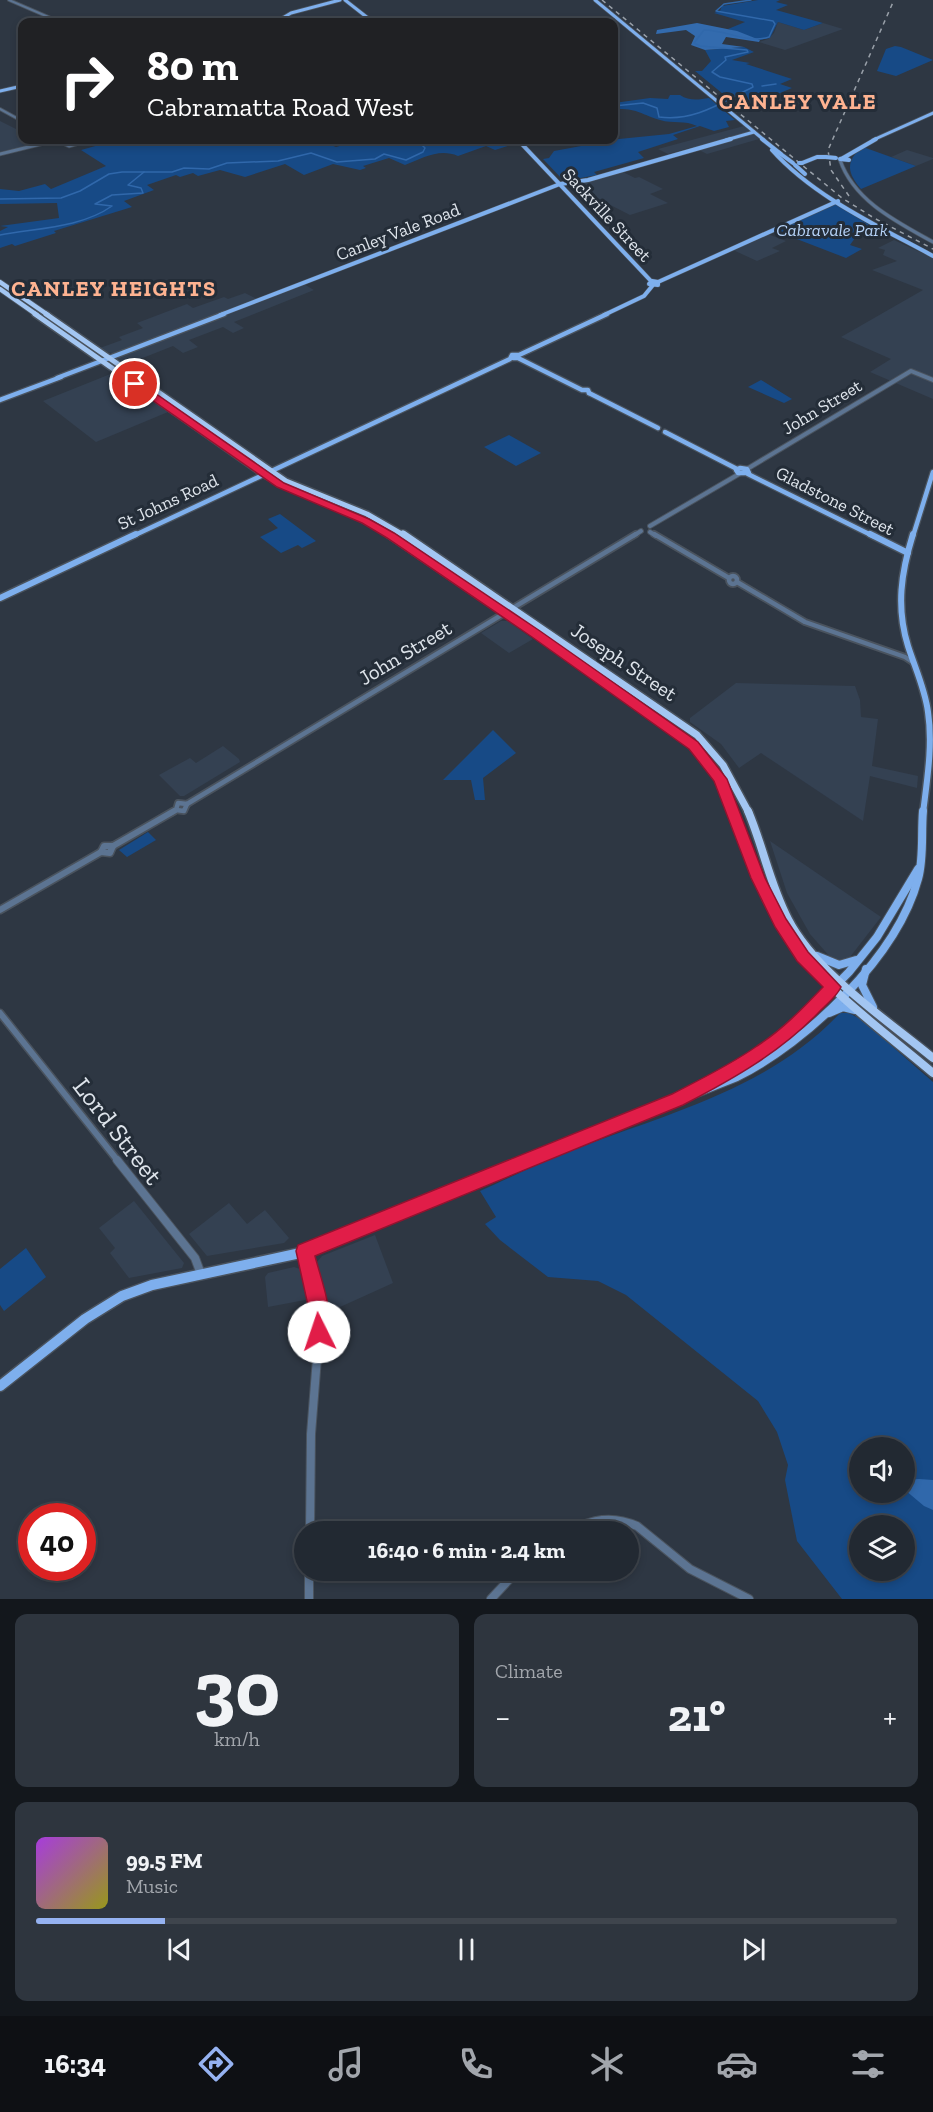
<!DOCTYPE html>
<meta charset="utf-8">
<style>
:root{--surface:#222932;--page:#2e353e;--text:#f1f3f6;--muted:#a2a6ac;--line:#3f454d;--accent:#95b2f1}
body{margin:0;font-family:"Zilla Slab",serif;background:var(--page);color:var(--text);height:100vh;display:flex;flex-direction:column;font-size:22px;white-space:nowrap}
*{box-sizing:border-box;margin:0}
p{font-size:20px;color:var(--muted)}
.icon{flex:none;width:33px;height:33px;fill:none;stroke:currentColor;stroke-width:2;stroke-linecap:round;stroke-linejoin:round}
.map{position:relative;height:1599px;overflow:hidden}
.panel{display:flex;flex-direction:column;gap:15px;padding:15px;background:#13171c;flex:1}
.panel>*{flex:none}
.top-card{position:absolute;left:18px;top:18px;width:600px;height:126px;border-radius:12px;box-shadow:0 3px 9px #0003,0 0 0 2px var(--line);background:#202124;color:#fff;overflow:hidden}
.fabs{position:absolute;left:849px;top:1437px;display:grid;gap:12px}
.fabs a{display:grid;place-items:center;width:66px;height:66px;border-radius:50%;background:var(--surface);box-shadow:0 3px 9px #0003,0 0 0 2px var(--line);font-size:30px}
.speed{position:absolute;left:18px;top:1503px;display:flex;gap:12px;font-size:30px;font-weight:700;text-align:center}
.speed>*{display:grid;place-content:center;width:78px;height:78px;border-radius:50%;background:var(--surface);box-shadow:0 3px 9px #0003,0 0 0 2px var(--line);line-height:1}
.speed .limit{border:9px solid #d22;background:#fff;color:#111}
.pin{position:absolute;display:grid;place-items:center;width:51px;height:51px;color:#fff;margin:-26px;border:3px solid #fff;border-radius:50%;box-shadow:0 2px 6px #0007}
.me{position:absolute;width:66px;margin:-33px;rotate:356deg;stroke-linejoin:round;filter:drop-shadow(0 0 4px #0008)}
.turn{display:flex;align-items:center;gap:21px;height:126px;padding:0 30px;font-size:27px}
.turn .icon{width:78px;height:78px;stroke-width:2.5}
.turn b{display:block;font-size:42px;line-height:51px}
.big{font-size:45px;font-weight:700;line-height:1.1}
.panel .tile{flex:1;display:flex;flex-direction:column;justify-content:center;gap:9px;min-width:0;padding:0 21px;border-radius:12px;background:var(--page)}
.panel .dial{align-items:center;gap:0}
.dial b{font-size:78px;line-height:1}
.song{display:flex;align-items:center;gap:18px}
.cover{width:72px;height:72px;border-radius:9px;background:linear-gradient(135deg,hsl(280 70% 55%),hsl(60 70% 35%))}
.played{height:6px;border-radius:3px;background:linear-gradient(90deg,var(--accent) 15%,var(--line) 15%)}
.keys{display:flex;justify-content:space-around;direction:ltr}
.heat{display:flex;justify-content:space-between;align-items:center;font-size:33px;direction:ltr}
.panel .tiles{flex:1;display:grid;gap:15px;grid-template-columns:1fr 1fr}
.tile:last-child{grid-column:span 2}
.trip{position:absolute;left:294px;top:1521px;width:345px;height:60px;border-radius:30px;background:var(--surface);box-shadow:0 3px 9px #0003,0 0 0 2px var(--line);font-weight:700;line-height:60px;text-align:center}
.tabs{display:flex;height:96px;justify-content:space-around;align-items:center;background:#0e1014;color:var(--muted)}
.tabs .icon{width:42px;height:42px}
.tabs .active{color:var(--accent)}
.tabs b{font-size:27px;color:var(--text)}
.map>svg:first-child{display:block}
.built{fill:#344152}
.green{fill:#174a86;fill-rule:evenodd}
.forest{fill:#336bae}
.water{fill:#3068ab}
.lines{fill:none;stroke-linecap:round;stroke-linejoin:round}
.stream{stroke:#3068ab;stroke-width:1.5}
.minor-far5-casing{stroke:#4a535e;stroke-width:4}
.minor-far4-casing{stroke:#4a535e;stroke-width:4.5}
.minor-far3-casing{stroke:#4a535e;stroke-width:6}
.minor-far2-casing{stroke:#4a535e;stroke-width:8}
.minor-far1-casing{stroke:#4a535e;stroke-width:9}
.minor-casing{stroke:#4a535e;stroke-width:10}
.major-far5-casing{stroke:#4a535e;stroke-width:4.5}
.major-far4-casing{stroke:#4a535e;stroke-width:5}
.major-far3-casing{stroke:#4a535e;stroke-width:7}
.major-far2-casing{stroke:#4a535e;stroke-width:9}
.major-far1-casing{stroke:#4a535e;stroke-width:10}
.major-casing{stroke:#4a535e;stroke-width:13}
.highway-far3-casing{stroke:#4a535e;stroke-width:6}
.highway-far2-casing{stroke:#4a535e;stroke-width:8}
.highway-far1-casing{stroke:#4a535e;stroke-width:10}
.highway-casing{stroke:#4a535e;stroke-width:11}
.minor-far5{stroke:#5c7492;stroke-width:2}
.minor-far4{stroke:#5c7492;stroke-width:3}
.minor-far3{stroke:#5c7492;stroke-width:4}
.minor-far2{stroke:#5c7492;stroke-width:4.5}
.minor-far1{stroke:#5c7492;stroke-width:6}
.minor{stroke:#5c7492;stroke-width:8}
.major-far5{stroke:#7eafed;stroke-width:3}
.major-far4{stroke:#7eafed;stroke-width:4}
.major-far3{stroke:#7eafed;stroke-width:4.5}
.major-far2{stroke:#7eafed;stroke-width:6}
.major-far1{stroke:#7eafed;stroke-width:8}
.major{stroke:#7eafed;stroke-width:10}
.highway-far3{stroke:#a3c6f2;stroke-width:4.5}
.highway-far2{stroke:#a3c6f2;stroke-width:5}
.highway-far1{stroke:#a3c6f2;stroke-width:7}
.highway{stroke:#a3c6f2;stroke-width:8}
.rail{stroke:#99a0a9;stroke-width:1.5;stroke-dasharray:4.5 4.5;stroke-linecap:butt}
.major-bridge-casing{stroke:#4a535e;stroke-width:5;stroke-linecap:butt}
.major-bridge{stroke:#7eafed;stroke-width:4}
.route{fill:#e11d48;stroke:#92132f;stroke-width:1.5}
.labels{text-anchor:middle;stroke-width:6;stroke-linejoin:round;paint-order:stroke}
.far-street-label{font-size:18px;fill:#dee4eb;stroke:#242d38}
.far-park-label{font-size:18px;font-style:italic;fill:#b5d2f7;stroke:#242d38}
.street-label{font-size:21px;fill:#dee4eb;stroke:#242d38}
.far-district-label{font-size:22px;font-weight:bold;letter-spacing:1.5px;fill:#feb391;stroke:#242d38}
.near-street-label{font-size:26px;fill:#dee4eb;stroke:#242d38}
</style>
<div class="map">
<svg width="933" height="1599" viewBox="0 0 933 1599">
<rect width="100%" height="100%" fill="#2e3743"/>
<g class="built">
<path d="M778,22L804,30L823,23L843,29L785,50L759,42L768,39L774,33Z"/>
<path d="M0,121L22,132V140H52L0,152Z"/>
<path d="M744,126L759,139L707,154L693,147L668,154L658,149Z"/>
<path d="M907,150L933,158V159L916,166L891,157Z"/>
<path d="M623,172L635,178L639,177L663,189L650,194L668,203L630,215L571,185Z"/>
<path d="M768,234L786,241L772,248L780,251L757,261L733,250Z"/>
<path d="M894,240L933,258V399L870,372L891,359L841,337L923,290L872,270L897,261L883,255L885,250L878,248Z"/>
<path d="M302,283L314,290L234,322L244,328L233,333L223,327L189,340L198,347L183,353L173,346L125,365L112,353L107,352L100,348L122,340L119,337L143,328L137,323L187,304L193,308L224,297L228,299L245,293L259,300Z"/>
<path d="M113,373L168,412L96,442L43,401Z"/>
<path d="M501,621H508L533,639L509,653L481,633Z"/>
<path d="M736,683L855,686L860,700L861,717L878,719L872,766L918,776L917,788L870,776L863,821L761,753L739,768L721,744L690,722V718Z"/>
<path d="M223,746L239,759L240,762L184,796H180L159,775L190,758L196,763Z"/>
<path d="M770,841L881,917L850,957L841,961L831,958L810,934L787,893Z"/>
<path d="M134,1201L184,1263L182,1268L129,1278L110,1253L115,1248L99,1228Z"/>
<path d="M229,1203L247,1224L265,1210L289,1238L284,1243L207,1256L189,1234Z"/>
<path d="M375,1235L393,1283L329,1312L305,1300L268,1307L265,1277L268,1273L294,1267L300,1269L317,1262L322,1256Z"/>
</g>
<g class="green">
<path d="M758,0H780L776,2L788,5L776,10L823,23L804,30L778,22L770,38L760,40L728,29L745,22L714,13L720,11L722,6Z"/>
<path d="M895,46L901,47L933,60L896,76L877,71L886,49Z"/>
<path d="M744,47L754,52L732,60L750,63L746,64L792,79L780,84L792,88L773,96L767,94L749,100L733,95L728,98L695,71H702L711,61L705,50Z"/>
<path d="M670,95H680C689,101 698,100 709,98L735,120L726,121L729,127L714,131L700,126L673,135L678,139L638,152L644,158L594,172L597,175L564,181L543,159L549,158L554,151L619,139L669,134L697,126C685,120 673,124 660,120C640,114 638,108 614,109V103L650,98L668,99Z"/>
<path d="M117,140H318L336,147L343,145L339,143L367,140H513L517,143L495,150L486,146L458,156C439,148 423,158 405,165L389,158L363,166L366,168L360,170L333,164L304,175L285,164L245,177L220,170L198,176L193,173L180,177L176,175L147,185L154,190L124,201L132,207L54,231L56,233L15,246L12,244L0,248V231L8,227L0,226L59,218L57,203L0,204V189L19,191L45,184L51,189L106,166L81,150Z"/>
<path d="M863,147L916,166L861,189C848,174 844,161 863,147Z"/>
<path d="M836,204L874,228L855,238L850,245L862,249L846,258L776,231Z"/>
<path d="M761,380L792,399L784,403L748,387Z"/>
<path d="M509,435L541,453L516,466L484,447Z"/>
<path d="M280,514L316,541L302,548L298,545L281,553L260,537L278,528L268,519Z"/>
<path d="M493,730L516,753L483,778L485,800H475L471,780H443Z"/>
<path d="M148,832L156,840L127,857L119,850Z"/>
<path d="M840,1013H849L862,1020L933,1082V1599H842L797,1541L785,1480L788,1465L777,1432L758,1401L626,1295L598,1281L548,1277L500,1240L485,1224L496,1217L480,1191C514,1176 547,1159 581,1147C673,1112 771,1087 840,1013ZM860,1448H904V1492H860ZM860,1526H904V1570H860Z"/>
<path d="M26,1248L46,1277L4,1311L0,1305V1269Z"/>
</g>
<path class="forest" d="M697,23L737,31L760,40L759,42L726,37L722,44L744,47L705,50L691,45L695,36L686,30L656,34L657,30Z"/>
<path class="water" d="M919,1479L933,1480V1510L924,1506L905,1490V1480Z"/>
<g class="lines">
<g class="stream">
<path d="M762,86L776,84"/>
<path d="M614,106L643,103L657,108L659,117C695,122 722,102 753,87L752,84L720,77L712,72L726,60L725,57L748,52L747,50L700,46L694,43L704,30C727,30 747,44 769,37L775,24L773,21L716,11L724,4L751,0"/>
<path d="M478,140L495,144L505,140"/>
<path d="M0,199L61,198L80,191L109,174L122,172H172L184,168L209,169L227,163L278,161L311,153L337,162L375,159L384,154L406,160L423,152L425,148L420,143L440,140"/>
<path d="M0,235C36,228 81,228 112,206L95,204L112,195L143,193L141,188L128,185L144,172"/>
</g>
<defs>
<g id="minor-far5">
<path d="M9,0L60,22"/>
<path d="M0,109L22,121"/>
</g>
<g id="minor-far4">
<path d="M56,140L69,146L90,140"/>
<path d="M0,154L57,140"/>
<path d="M840,160C854,201 897,222 933,242"/>
</g>
<g id="minor-far3">
<path d="M747,469L911,371L933,380"/>
<path d="M650,526L739,474"/>
<path d="M650,532L656,536"/>
<path d="M633,536L641,531"/>
</g>
<g id="minor-far2">
<path d="M654,534L729,578"/>
<circle cx="733" cy="580" r="4"/>
<path d="M737,582L805,622L905,657L914,663"/>
<path d="M187,804L636,534"/>
<path d="M176,810L178,803L187,804"/>
<path d="M176,810L184,811L187,804"/>
<path d="M171,813L176,810"/>
</g>
<g id="minor-far1">
<path d="M113,846L174,811"/>
<path d="M101,852L104,846H113"/>
<path d="M101,852L110,853L113,846"/>
<path d="M0,910L101,852"/>
<path d="M0,1013L118,1161"/>
</g>
<g id="minor">
<path d="M117,1160L195,1258L201,1274"/>
<path d="M305,1252L320,1320L311,1434L310,1532"/>
<path d="M569,1532C592,1519 612,1515 637,1526L690,1569L749,1599"/>
<path d="M309,1570V1599"/>
<path d="M491,1599L518,1570"/>
</g>
<g id="major-far5">
<path d="M345,0L373,22"/>
<path d="M595,0L764,140"/>
<path d="M276,22L291,13L340,0"/>
<path d="M0,91L22,86"/>
<path d="M726,140L754,132"/>
<path d="M873,140L933,113"/>
</g>
<g id="major-far4">
<path d="M762,139L781,154"/>
<path d="M518,140L651,281"/>
<path d="M772,150C814,197 878,226 933,256"/>
<path d="M778,152L793,163"/>
<path d="M843,158L876,139"/>
<path d="M845,158L849,160L840,159Z"/>
<path d="M802,163L817,157H826"/>
<path d="M795,165L805,174"/>
<path d="M652,281L658,282V285L649,284Z"/>
<path d="M658,282L838,201"/>
<path d="M220,315L560,184L588,180L731,139"/>
<path d="M604,315L644,296L653,285"/>
</g>
<g id="major-far3">
<path d="M513,358H518L582,390H588L589,393"/>
<path d="M57,378L224,314"/>
<path d="M589,393L658,428"/>
<path d="M0,400L61,377"/>
<path d="M665,432L737,469"/>
<path d="M740,468L747,469L749,473H738L736,470Z"/>
<path d="M748,474L873,536"/>
<path d="M133,536L510,359L512,355H519L607,314"/>
<path d="M913,536L933,472"/>
</g>
<g id="major-far2">
<path d="M870,534L908,553"/>
<path d="M913,534C901,573 896,607 908,646C915,668 925,689 928,712C933,745 927,780 923,813"/>
<path d="M0,598L136,534"/>
</g>
<g id="major-far1">
<path d="M817,956L839,965L856,960"/>
<path d="M866,969L862,985L873,1007"/>
<path d="M829,1013L843,1007L855,1010"/>
<path d="M682,1096L747,1062L778,1040L808,1014L849,972L877,937L918,869"/>
<path d="M525,1161L737,1077C807,1042 897,957 918,879C924,858 921,833 923,811"/>
</g>
<path id="major" d="M0,1386L85,1319L122,1296L152,1285L305,1252L528,1160"/>
<g id="highway-far3">
<path d="M0,282L48,315"/>
<path d="M0,289L37,315"/>
</g>
<g id="highway-far2">
<path d="M35,314L263,474C304,498 352,509 391,536"/>
<path d="M46,314L286,481L367,514L405,536"/>
</g>
<g id="highway-far1">
<path d="M389,534L536,634L693,746L720,779L733,813"/>
<path d="M403,534L697,735L723,765L749,813"/>
</g>
<g id="highway">
<path d="M732,811C751,860 768,915 802,956C836,997 892,1038 933,1073"/>
<path d="M748,811C763,846 770,885 788,919C815,972 887,1020 933,1058"/>
</g>
</defs>
<use href="#minor-far5" class="minor-far5-casing"/>
<use href="#minor-far4" class="minor-far4-casing"/>
<use href="#minor-far3" class="minor-far3-casing"/>
<use href="#minor-far2" class="minor-far2-casing"/>
<use href="#minor-far1" class="minor-far1-casing"/>
<use href="#minor" class="minor-casing"/>
<use href="#major-far5" class="major-far5-casing"/>
<use href="#major-far4" class="major-far4-casing"/>
<use href="#major-far3" class="major-far3-casing"/>
<use href="#major-far2" class="major-far2-casing"/>
<use href="#major-far1" class="major-far1-casing"/>
<use href="#major" class="major-casing"/>
<use href="#highway-far3" class="highway-far3-casing"/>
<use href="#highway-far2" class="highway-far2-casing"/>
<use href="#highway-far1" class="highway-far1-casing"/>
<use href="#highway" class="highway-casing"/>
<use href="#minor-far5" class="minor-far5"/>
<use href="#minor-far4" class="minor-far4"/>
<use href="#minor-far3" class="minor-far3"/>
<use href="#minor-far2" class="minor-far2"/>
<use href="#minor-far1" class="minor-far1"/>
<use href="#minor" class="minor"/>
<use href="#major-far5" class="major-far5"/>
<use href="#major-far4" class="major-far4"/>
<use href="#major-far3" class="major-far3"/>
<use href="#major-far2" class="major-far2"/>
<use href="#major-far1" class="major-far1"/>
<use href="#major" class="major"/>
<use href="#highway-far3" class="highway-far3"/>
<use href="#highway-far2" class="highway-far2"/>
<use href="#highway-far1" class="highway-far1"/>
<use href="#highway" class="highway"/>
<g class="rail">
<path d="M602,0L842,198L874,218L933,249"/>
<path d="M849,196L831,170L828,150L894,0"/>
</g>
<defs>
<g id="major-bridge">
<path d="M826,157L836,158"/>
<path d="M799,163H802"/>
</g>
</defs>
<use href="#major-bridge" class="major-bridge-casing"/>
<use href="#major-bridge" class="major-bridge"/>
</g>
<path class="route" d="M132,382H139L284,483L369,519L394,533L540,631L698,742L727,779L765,878L786,919L808,952L841,987C837,996 827,1004 820,1011C781,1052 733,1079 683,1105L315,1256C321,1280 336,1315 326,1339L319,1342L313,1339L310,1332L309,1310L296,1251L298,1245L672,1094C701,1079 730,1065 757,1046C782,1030 803,1008 823,987L797,961L775,927L751,878L714,781L689,749L532,637L387,538L362,523L277,487L132,386Z"/>
<g class="labels">
<g class="far-street-label">
<text transform="translate(607 215) rotate(47)" y="6">Sackville Street</text>
<text transform="translate(398 232) rotate(-21)" y="6">Canley Vale Road</text>
<text transform="translate(822 407) rotate(-31)" y="6">John Street</text>
<text transform="translate(835 501) rotate(27)" y="6">Gladstone Street</text>
<text transform="translate(168 502) rotate(-25)" y="6">St Johns Road</text>
</g>
<g class="far-park-label">
<text x="832" y="236">Cabravale Park</text>
</g>
<g class="street-label">
<text transform="translate(405 653) rotate(-31)" y="7">John Street</text>
<text transform="translate(624 662) rotate(34)" y="7">Joseph Street</text>
</g>
<g class="far-district-label">
<text x="798" y="109">CANLEY VALE</text>
<text x="114" y="296">CANLEY HEIGHTS</text>
</g>
<g class="near-street-label">
<text transform="translate(118 1131) rotate(52)" y="9">Lord Street</text>
</g>
</g>
</svg>
<div class="fabs">
<a><svg class="icon" aria-label="sound" viewBox="0 0 24 24"><path d="M4 9h4l5-4v14l-5-4H4zM17 9q2 3 0 6"/></svg></a>
<a><svg class="icon" aria-label="layers" viewBox="0 0 24 24"><path d="M12 4l9 5-9 5-9-5zM3 14l9 5 9-5"/></svg></a>
</div>
<div class="speed"><div class="limit">40</div></div>
<div class="pin" style="left:135px;top:384px;background:#d93025"><svg class="icon" aria-label="arrive" viewBox="0 0 24 24"><path d="M6 21V4h12l-3 4 3 4H6"/></svg></div>
<svg class="me" style="left:319px;top:1332px" viewBox="-20 -20 40 40"><circle r="19" fill="#fff"/><path d="M0-13L10 11 0 6-10 11z" fill="#e11d48"/></svg>
<div class="trip">16:40 · 6 min · 2.4 km</div>
<div class="top-card">
<div class="turn"><svg class="icon" aria-label="right" viewBox="0 0 24 24"><path d="M7 20v-9h11M14 6l5 5-5 5"/></svg><div><b>80 m</b>Cabramatta Road West</div></div>
</div>
</div>
<section class="panel">
<div class="tiles">
<div class="tile dial"><b>30</b><p>km/h</p></div>
<div class="tile"><p>Climate</p>
<div class="heat"><a>−</a><b class="big">21°</b><a>+</a></div>
</div>
<div class="tile">
<div class="song"><i class="cover"></i><div><b>99.5 FM</b><p>Music</p></div></div>
<div class="played"></div>
<div class="keys"><svg class="icon" aria-label="previous" viewBox="0 0 24 24"><path d="M18 5L8 12l10 7zM5 5v14"/></svg><svg class="icon" aria-label="pause" viewBox="0 0 24 24"><path d="M8 5v14M16 5v14"/></svg><svg class="icon" aria-label="next" viewBox="0 0 24 24"><path d="M6 5l10 7-10 7zM19 5v14"/></svg></div>
</div>
</div>
</section>
<nav class="tabs">
<b>16:34</b>
<svg class="icon active" aria-label="directions" viewBox="0 0 24 24"><path d="M12 3l9 9-9 9-9-9zM9 14v-3h6M13 9l2 2-2 2"/></svg>
<svg class="icon" aria-label="music" viewBox="0 0 24 24"><path d="M9 18V5l10-2v13"/><circle cx="6" cy="18" r="3"/><circle cx="16" cy="16" r="3"/></svg>
<svg class="icon" aria-label="phone" viewBox="0 0 24 24"><path d="M5 4h4l2 5-3 2q2 4 5 5l2-3 5 2v4C11 20 4 13 5 4z"/></svg>
<svg class="icon" aria-label="climate" viewBox="0 0 24 24"><path d="M12 3v18M4 7l16 10M4 17L20 7"/></svg>
<svg class="icon" aria-label="car" viewBox="0 0 24 24"><path d="M5 17H2v-5l4-1 3-4h7l3 4 3 1v5h-3M9 17h6M6 11h13"/><circle cx="7" cy="17" r="2"/><circle cx="17" cy="17" r="2"/></svg>
<svg class="icon" aria-label="filters" viewBox="0 0 24 24"><path d="M4 7h16M4 17h16"/><circle cx="9" cy="7" r="2"/><circle cx="15" cy="17" r="2"/></svg>
</nav>
